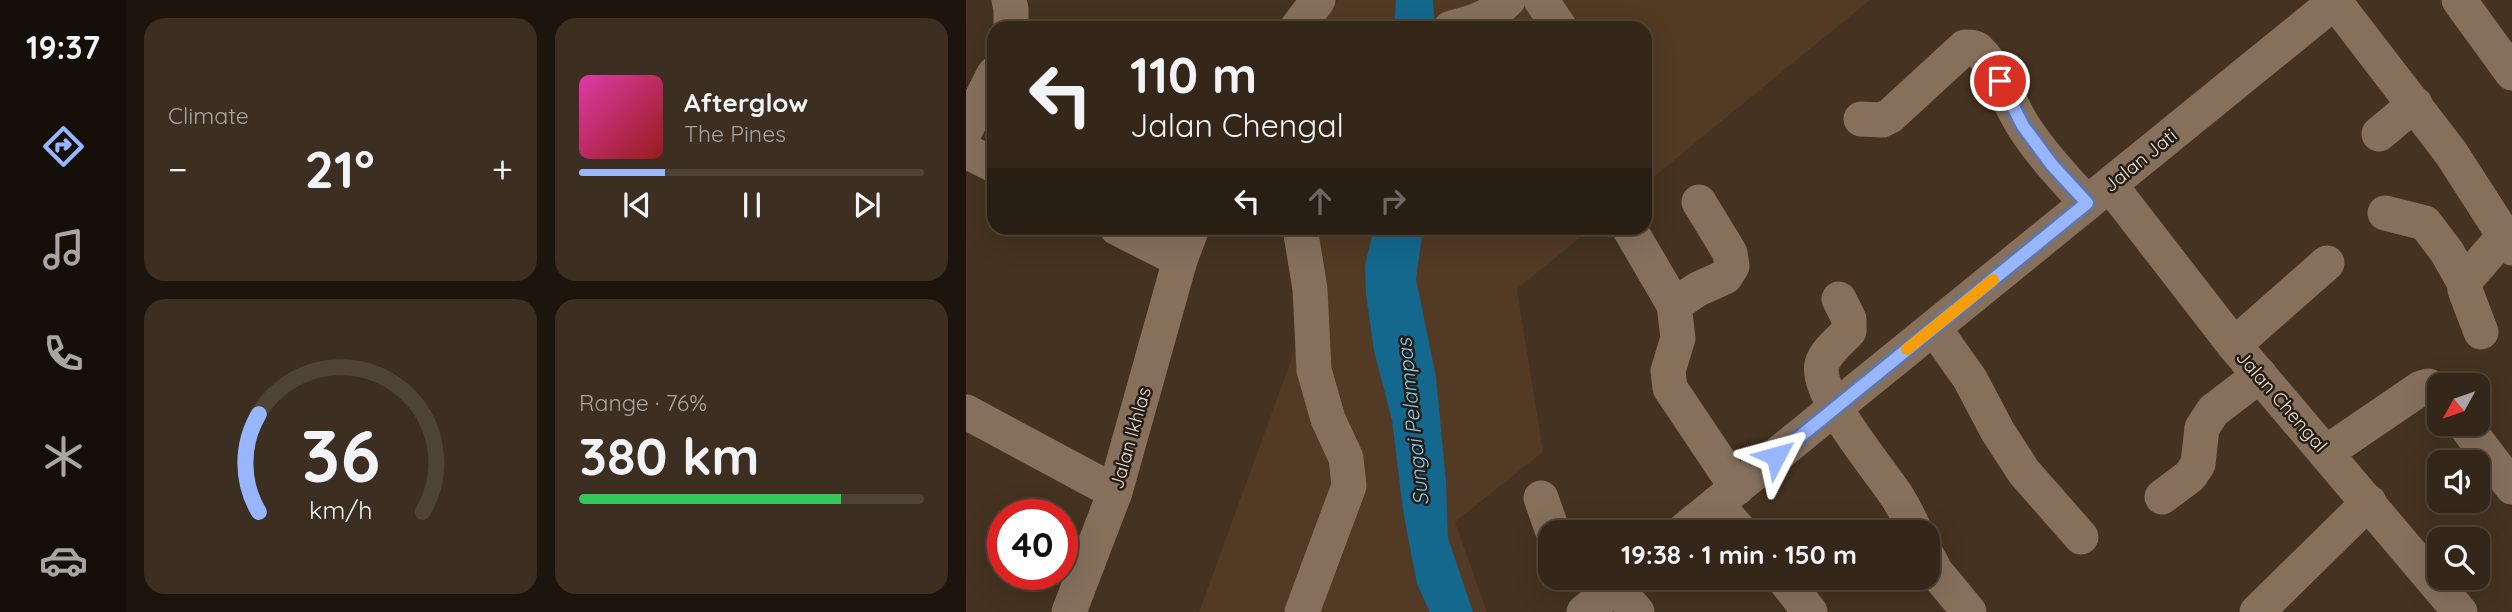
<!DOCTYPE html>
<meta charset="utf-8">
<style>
:root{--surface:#342618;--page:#3c2e21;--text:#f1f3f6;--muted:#a9a5a2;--line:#4e4337;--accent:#97b6fd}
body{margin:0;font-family:Quicksand,sans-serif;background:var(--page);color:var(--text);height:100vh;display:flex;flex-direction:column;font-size:26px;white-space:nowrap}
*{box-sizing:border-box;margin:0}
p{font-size:23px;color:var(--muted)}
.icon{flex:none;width:38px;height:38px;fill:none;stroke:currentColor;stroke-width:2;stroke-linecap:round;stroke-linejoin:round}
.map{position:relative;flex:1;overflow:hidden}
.details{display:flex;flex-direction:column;gap:18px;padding:18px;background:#1d150d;width:840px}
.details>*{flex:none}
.hud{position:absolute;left:21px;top:21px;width:665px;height:214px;border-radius:21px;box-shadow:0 7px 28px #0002,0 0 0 2px var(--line);background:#342618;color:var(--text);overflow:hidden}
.needle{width:46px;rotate:230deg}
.tools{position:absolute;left:1461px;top:373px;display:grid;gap:14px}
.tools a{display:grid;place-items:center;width:63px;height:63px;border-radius:14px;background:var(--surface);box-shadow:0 7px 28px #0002,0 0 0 2px var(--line);font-size:35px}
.speed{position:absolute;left:21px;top:499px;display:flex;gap:14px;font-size:35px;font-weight:700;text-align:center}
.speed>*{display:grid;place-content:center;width:91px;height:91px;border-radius:50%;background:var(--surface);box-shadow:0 7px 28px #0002,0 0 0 2px var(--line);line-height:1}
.speed .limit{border:10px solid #d22;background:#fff;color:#111}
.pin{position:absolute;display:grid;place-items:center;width:60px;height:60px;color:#fff;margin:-30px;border:4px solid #fff;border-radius:50%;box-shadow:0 2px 7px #0007}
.me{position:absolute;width:77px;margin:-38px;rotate:51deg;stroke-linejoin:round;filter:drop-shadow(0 0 5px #0008)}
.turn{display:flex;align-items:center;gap:24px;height:147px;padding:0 28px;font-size:32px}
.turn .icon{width:91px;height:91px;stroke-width:2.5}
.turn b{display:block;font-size:49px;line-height:60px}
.lanes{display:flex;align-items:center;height:66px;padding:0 28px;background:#0003;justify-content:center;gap:35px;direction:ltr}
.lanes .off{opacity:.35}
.big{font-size:52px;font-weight:700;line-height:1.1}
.details .widget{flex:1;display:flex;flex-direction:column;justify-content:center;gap:10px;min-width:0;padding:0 24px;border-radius:21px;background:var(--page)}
.details .dial{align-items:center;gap:0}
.dial svg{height:182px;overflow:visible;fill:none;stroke:var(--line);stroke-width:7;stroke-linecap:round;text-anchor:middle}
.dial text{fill:var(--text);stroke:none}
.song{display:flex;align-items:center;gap:21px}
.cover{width:84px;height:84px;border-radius:10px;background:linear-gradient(135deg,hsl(320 70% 55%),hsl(0 70% 35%))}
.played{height:7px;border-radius:4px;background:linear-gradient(90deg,var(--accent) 25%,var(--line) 25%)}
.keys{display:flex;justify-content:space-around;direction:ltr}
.heat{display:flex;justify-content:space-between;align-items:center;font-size:38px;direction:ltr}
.charge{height:10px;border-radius:5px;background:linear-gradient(90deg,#34c759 76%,var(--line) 0)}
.details .tiles{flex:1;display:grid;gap:18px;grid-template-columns:repeat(2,1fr)}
.trip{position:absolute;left:572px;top:520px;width:402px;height:70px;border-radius:21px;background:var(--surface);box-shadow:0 7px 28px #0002,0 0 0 2px var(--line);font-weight:700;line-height:70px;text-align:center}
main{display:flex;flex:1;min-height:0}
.tabs{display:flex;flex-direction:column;width:126px;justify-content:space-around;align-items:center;background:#150f0a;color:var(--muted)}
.tabs .icon{width:49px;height:49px}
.tabs .on{color:var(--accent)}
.tabs b{font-size:32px;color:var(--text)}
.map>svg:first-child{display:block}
.built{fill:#523a24}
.water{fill:#14688e}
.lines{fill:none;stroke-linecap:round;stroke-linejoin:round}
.minor{stroke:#86705c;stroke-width:35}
.route-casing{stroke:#6276a4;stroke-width:18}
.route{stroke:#97b6fd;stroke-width:12}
.slow{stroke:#f59e0b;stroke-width:12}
.labels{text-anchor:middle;stroke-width:5;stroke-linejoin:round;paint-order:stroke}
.street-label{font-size:19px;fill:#efe3d8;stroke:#251c14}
.water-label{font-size:21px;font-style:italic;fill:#85cbf3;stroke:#251c14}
</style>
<main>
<nav class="tabs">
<b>19:37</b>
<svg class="icon on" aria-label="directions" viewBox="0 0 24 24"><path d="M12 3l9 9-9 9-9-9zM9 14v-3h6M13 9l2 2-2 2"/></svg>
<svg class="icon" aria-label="music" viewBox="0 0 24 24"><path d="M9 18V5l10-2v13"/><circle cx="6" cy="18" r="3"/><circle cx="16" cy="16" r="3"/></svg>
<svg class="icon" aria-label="phone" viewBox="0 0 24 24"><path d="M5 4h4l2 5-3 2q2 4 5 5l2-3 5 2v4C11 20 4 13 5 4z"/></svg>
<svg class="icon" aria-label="climate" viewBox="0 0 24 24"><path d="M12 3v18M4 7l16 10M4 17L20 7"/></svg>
<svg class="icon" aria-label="car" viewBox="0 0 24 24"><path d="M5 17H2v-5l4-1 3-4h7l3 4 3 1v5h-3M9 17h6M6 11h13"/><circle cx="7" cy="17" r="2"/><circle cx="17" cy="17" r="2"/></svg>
</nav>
<section class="details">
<div class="tiles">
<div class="widget"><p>Climate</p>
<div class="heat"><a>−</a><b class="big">21°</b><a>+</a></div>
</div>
<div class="widget">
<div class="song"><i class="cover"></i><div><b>Afterglow</b><p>The Pines</p></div></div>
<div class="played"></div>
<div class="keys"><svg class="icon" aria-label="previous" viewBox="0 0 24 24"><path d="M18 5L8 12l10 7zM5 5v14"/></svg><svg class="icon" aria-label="pause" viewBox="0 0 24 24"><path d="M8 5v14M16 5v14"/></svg><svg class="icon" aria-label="next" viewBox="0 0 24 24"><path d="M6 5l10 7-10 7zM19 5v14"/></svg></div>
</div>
<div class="widget dial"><svg viewBox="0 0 100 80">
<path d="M14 69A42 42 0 1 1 86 69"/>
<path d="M14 69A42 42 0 0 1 14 26" stroke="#97b6fd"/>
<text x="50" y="56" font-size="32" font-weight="700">36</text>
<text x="50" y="72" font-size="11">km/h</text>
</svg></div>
<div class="widget"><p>Range · 76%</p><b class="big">380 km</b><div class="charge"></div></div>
</div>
</section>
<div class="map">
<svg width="1546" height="612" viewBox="0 0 1546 612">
<rect width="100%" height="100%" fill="#453220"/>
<g class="built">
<path d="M373,0H904L679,184V28H353Z"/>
<path d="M315,228H626L551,289L577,452L489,522L521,612H233L334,336L332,267Z"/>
</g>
<g class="water">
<path d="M430,0H467L469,28H428Z"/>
<path d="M408,228H457L450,279L470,377L480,482L482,538L507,612H464L451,584L437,510L426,420L408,351L400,294L399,265Z"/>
</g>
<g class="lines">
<g class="minor">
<path d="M43,0L45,9V28"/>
<path d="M575,0L594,28"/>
<path d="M1493,0L1546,73"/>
<path d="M1369,2L1485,153L1546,248"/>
<path d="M331,28L352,0"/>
<path d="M485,28C508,23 525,17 542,0"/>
<path d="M895,119L916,120L924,116L999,47C1006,47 1010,47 1014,52C1035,73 1042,103 1058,127C1076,155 1099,179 1121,203"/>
<path d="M0,129L28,74"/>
<path d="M1413,134L1449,104"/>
<path d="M0,151L28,165"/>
<path d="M1144,185L1268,345L1494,612"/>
<path d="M1419,213L1459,223L1481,252L1498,282"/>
<path d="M151,228L214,260"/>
<path d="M334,228L344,289L348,370L362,419L380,458L383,486L336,612"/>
<path d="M663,228L708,305L712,338L702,371L704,388L771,488"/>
<path d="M873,299L883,319V331C874,341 860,351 856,364C848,394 915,471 932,498C939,509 944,521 950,532"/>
<path d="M708,305L732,289L759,277L766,266L764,253L733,202"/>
<path d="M968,328L1004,379L1032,432L1058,472L1115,537"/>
<path d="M1515,332L1499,290L1498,282L1538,236"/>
<path d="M1268,345L1361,263"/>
<path d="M0,412L149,492"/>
<path d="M1498,424L1546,487"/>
<path d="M1361,452L1455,388L1462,386L1474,391"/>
<path d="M1196,497L1224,476L1232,464L1236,428L1247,411L1294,375"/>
<path d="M575,498L587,532"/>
<path d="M750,504L775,532"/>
<path d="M716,532L1371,0"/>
<path d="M962,557L970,572L1003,612"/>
<path d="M633,578L649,586L671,612"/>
<path d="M817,578L844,612"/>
<path d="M103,612L149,492L214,260L226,228"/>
<path d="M618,612L660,578"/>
<path d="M1291,612L1403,502"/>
</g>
</g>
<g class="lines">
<defs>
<path id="route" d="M810,456L1121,203L1086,165L1057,126L1034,81"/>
</defs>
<use href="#route" class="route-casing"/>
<use href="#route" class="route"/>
<path class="slow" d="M941,349L1027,280"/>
</g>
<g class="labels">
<g class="street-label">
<text transform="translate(1174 160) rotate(-39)" y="7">Jalan Jati</text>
<text transform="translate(1316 401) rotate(49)" y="7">Jalan Chengal</text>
<text transform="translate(164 438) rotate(-74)" y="7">Jalan Ikhlas</text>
</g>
<g class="water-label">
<text transform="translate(447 422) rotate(-96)" y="7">Sungai Pelampas</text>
</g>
</g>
</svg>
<div class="tools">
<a><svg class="needle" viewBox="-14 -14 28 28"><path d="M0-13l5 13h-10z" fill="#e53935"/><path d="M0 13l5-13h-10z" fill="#a9a5a2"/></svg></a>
<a><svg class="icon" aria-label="sound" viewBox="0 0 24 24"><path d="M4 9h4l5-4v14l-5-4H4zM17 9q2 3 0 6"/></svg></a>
<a><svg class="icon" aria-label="search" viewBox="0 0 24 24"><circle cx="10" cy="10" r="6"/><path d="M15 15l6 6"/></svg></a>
</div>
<div class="speed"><div class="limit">40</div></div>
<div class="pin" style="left:1034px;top:81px;background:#d93025"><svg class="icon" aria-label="arrive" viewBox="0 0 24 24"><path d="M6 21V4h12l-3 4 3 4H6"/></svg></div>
<svg class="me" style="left:810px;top:456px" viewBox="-20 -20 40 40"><path d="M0-17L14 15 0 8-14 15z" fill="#97b6fd" stroke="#fff" stroke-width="4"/></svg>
<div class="trip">19:38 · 1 min · 150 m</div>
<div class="hud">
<div class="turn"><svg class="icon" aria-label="left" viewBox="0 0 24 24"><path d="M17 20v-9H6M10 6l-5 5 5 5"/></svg><div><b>110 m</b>Jalan Chengal</div></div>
<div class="lanes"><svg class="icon" aria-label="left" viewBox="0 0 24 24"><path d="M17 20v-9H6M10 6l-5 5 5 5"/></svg><svg class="icon off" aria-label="ahead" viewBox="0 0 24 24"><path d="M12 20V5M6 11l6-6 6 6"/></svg><svg class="icon off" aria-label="right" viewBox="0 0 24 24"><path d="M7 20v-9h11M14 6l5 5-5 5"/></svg></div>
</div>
</div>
</main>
